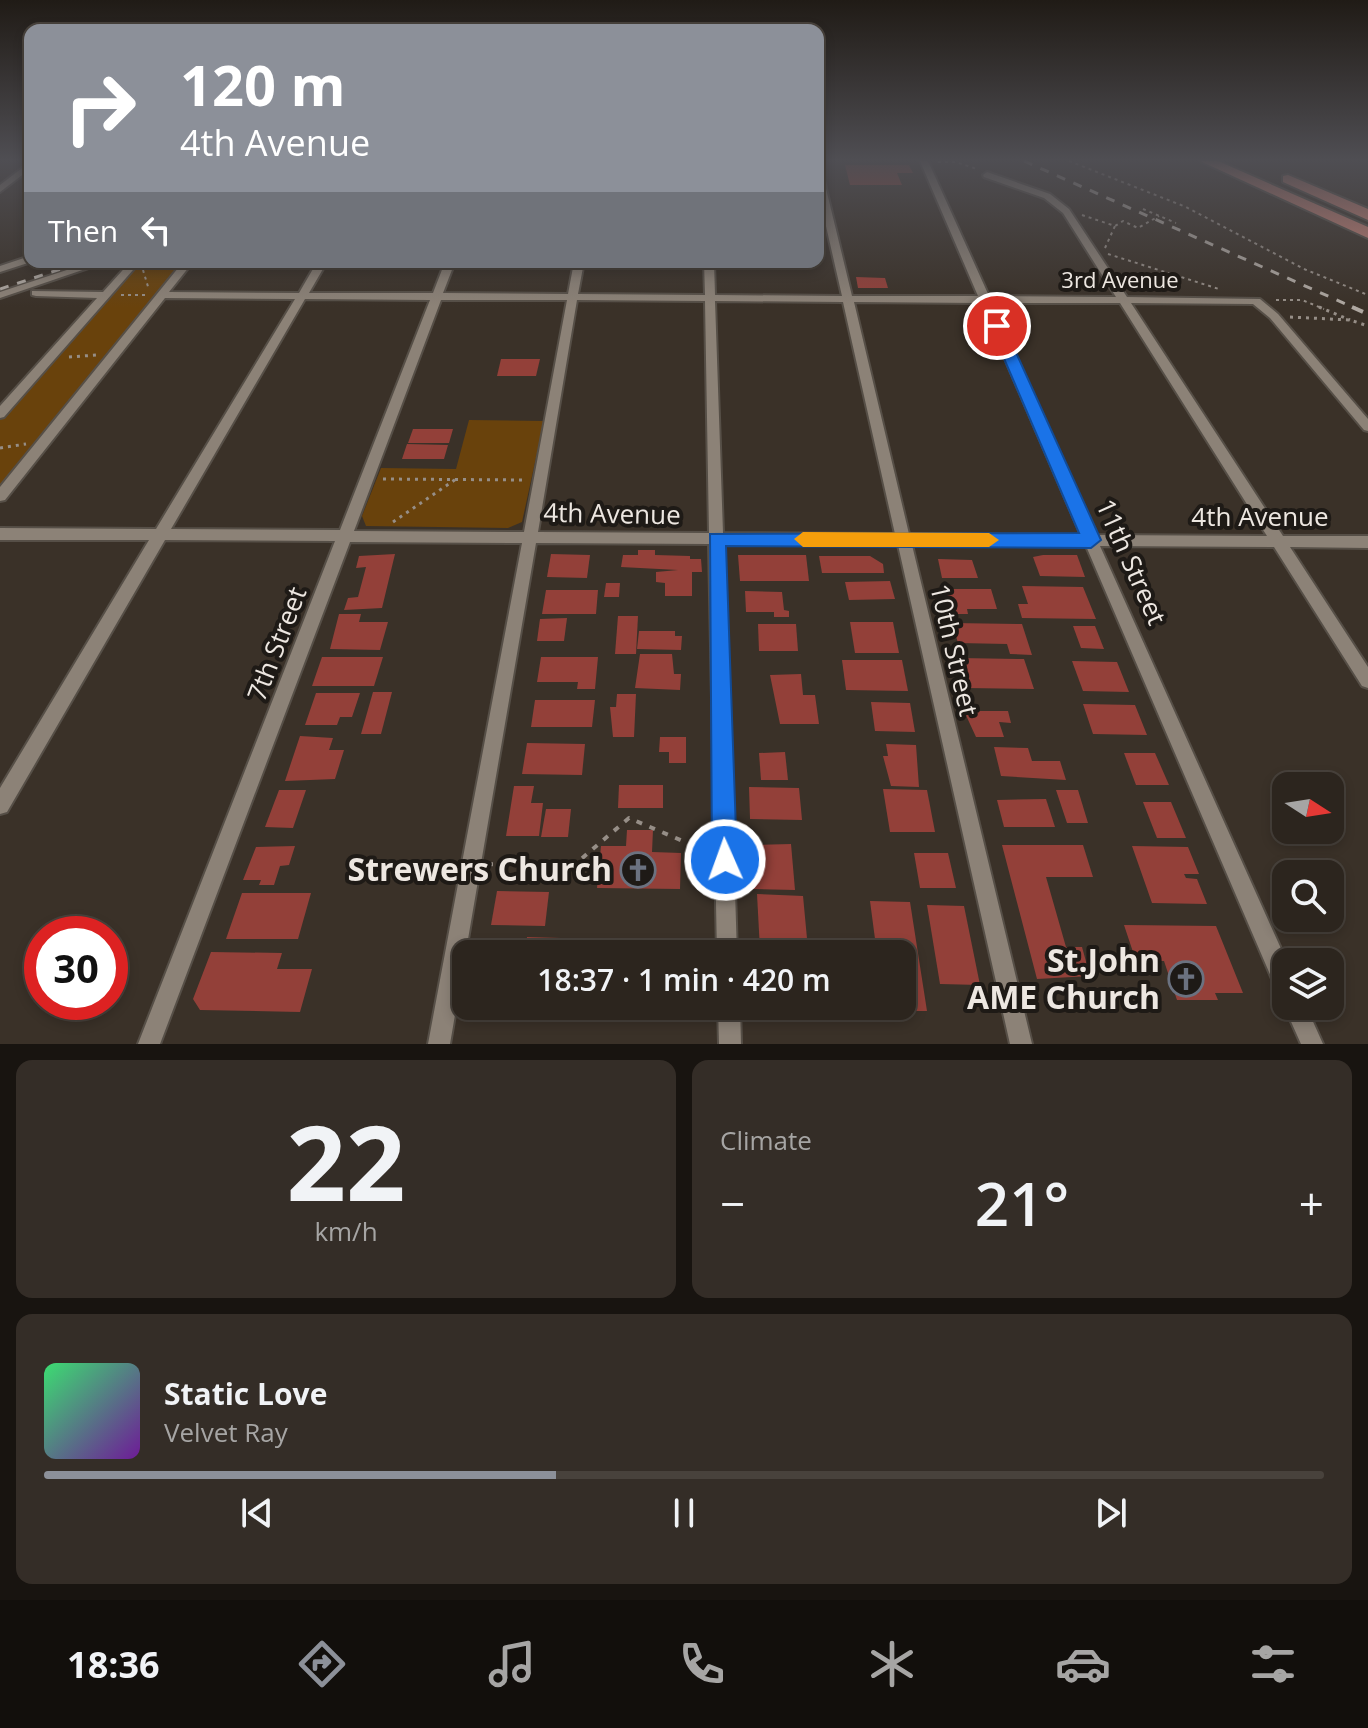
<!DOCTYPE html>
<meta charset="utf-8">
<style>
:root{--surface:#2c251e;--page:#342d27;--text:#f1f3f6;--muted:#a6a5a4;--line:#48423c;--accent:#8c9099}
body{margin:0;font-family:"Open Sans",sans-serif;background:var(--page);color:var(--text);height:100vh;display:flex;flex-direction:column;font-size:30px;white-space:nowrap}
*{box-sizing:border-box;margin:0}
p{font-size:26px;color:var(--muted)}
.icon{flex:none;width:44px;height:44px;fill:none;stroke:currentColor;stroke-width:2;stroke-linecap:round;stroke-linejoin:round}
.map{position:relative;height:1044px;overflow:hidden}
.side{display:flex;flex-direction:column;gap:16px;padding:16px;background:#181410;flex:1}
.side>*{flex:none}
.guide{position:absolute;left:24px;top:24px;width:800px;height:244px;border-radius:16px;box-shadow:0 4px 12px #0003,0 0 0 2px var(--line);background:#8c9099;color:#fff;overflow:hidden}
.needle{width:52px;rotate:102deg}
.buttons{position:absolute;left:1272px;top:772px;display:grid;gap:16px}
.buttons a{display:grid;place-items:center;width:72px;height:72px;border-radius:16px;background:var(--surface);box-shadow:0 4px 12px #0003,0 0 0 2px var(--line);font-size:40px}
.speed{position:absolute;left:24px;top:916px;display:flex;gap:16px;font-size:40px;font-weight:700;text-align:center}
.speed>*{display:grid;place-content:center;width:104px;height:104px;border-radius:50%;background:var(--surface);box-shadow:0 4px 12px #0003,0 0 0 2px var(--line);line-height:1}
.speed .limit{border:12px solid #d22;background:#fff;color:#111}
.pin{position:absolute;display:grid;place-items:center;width:68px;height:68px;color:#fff;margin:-34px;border:4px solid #fff;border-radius:50%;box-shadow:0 2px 8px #0007}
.me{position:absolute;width:88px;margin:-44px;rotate:358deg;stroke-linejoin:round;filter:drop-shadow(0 0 6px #0008)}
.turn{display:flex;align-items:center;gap:28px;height:168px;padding:0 24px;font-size:36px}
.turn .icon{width:104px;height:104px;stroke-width:2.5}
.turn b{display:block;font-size:56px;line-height:68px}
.then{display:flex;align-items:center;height:76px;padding:0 24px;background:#0003;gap:16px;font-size:30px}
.big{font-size:60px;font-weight:600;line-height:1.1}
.side .tile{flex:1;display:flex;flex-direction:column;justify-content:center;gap:12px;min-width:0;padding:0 28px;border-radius:16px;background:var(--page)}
.side .dial{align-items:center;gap:0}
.dial b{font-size:104px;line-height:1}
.song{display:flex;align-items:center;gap:24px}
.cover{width:96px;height:96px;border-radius:12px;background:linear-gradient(135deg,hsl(140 70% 55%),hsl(280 70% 35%))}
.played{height:8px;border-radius:4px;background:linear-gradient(90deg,var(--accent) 40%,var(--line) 40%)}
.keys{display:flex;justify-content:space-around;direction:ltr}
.heat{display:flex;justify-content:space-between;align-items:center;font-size:44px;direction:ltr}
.side .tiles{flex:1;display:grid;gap:16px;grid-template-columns:1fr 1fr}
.tile:last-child{grid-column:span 2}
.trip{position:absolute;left:452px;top:940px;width:464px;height:80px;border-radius:16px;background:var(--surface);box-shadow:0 4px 12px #0003,0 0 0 2px var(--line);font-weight:600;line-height:80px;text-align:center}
.tabs{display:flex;height:128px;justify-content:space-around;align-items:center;background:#120f0c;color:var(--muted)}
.tabs .icon{width:56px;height:56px}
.tabs .on{color:var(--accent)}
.tabs b{font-size:36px;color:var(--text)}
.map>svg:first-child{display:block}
.green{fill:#69420c}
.building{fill:#934039}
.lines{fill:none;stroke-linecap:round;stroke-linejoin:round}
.minor-casing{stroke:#564f47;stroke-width:4}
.motorway-casing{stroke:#564f47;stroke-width:4}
.path-far2{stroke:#968e87;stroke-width:2;stroke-dasharray:3 4;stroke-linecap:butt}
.path-far1{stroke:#968e87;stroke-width:3;stroke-dasharray:3 5;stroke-linecap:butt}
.path{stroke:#968e87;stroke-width:4;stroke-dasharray:6 8;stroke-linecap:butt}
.minor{fill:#8c8277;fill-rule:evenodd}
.motorway{fill:#cb8276;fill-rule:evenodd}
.rail-far1{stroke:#afa8a1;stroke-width:3;stroke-dasharray:9 9;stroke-linecap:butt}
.rail{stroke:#afa8a1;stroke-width:4;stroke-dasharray:12 12;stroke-linecap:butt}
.path-bridge{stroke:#968e87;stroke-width:2;stroke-dasharray:3 4;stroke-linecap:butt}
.route{fill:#1a73e8;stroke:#114b97;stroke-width:2}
.slow{fill:#f59e0b}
.labels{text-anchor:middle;stroke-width:8;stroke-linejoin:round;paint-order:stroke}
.far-street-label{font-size:22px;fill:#ede7e1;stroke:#1e1a16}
.street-label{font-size:26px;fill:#ede7e1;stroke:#1e1a16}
.near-poi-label{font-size:32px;font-weight:bold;fill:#ede7e1;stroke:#1e1a16;text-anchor:end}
</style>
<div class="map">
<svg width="1368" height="1044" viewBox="0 0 1368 1044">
<rect width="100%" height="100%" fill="#3a3128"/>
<g class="green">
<path d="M140,262H182L0,487V420Z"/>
<path d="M469,420L544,421L522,522L508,528L366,526L362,516L381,468L456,469Z"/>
</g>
<g class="building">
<path d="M845,165H909L913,173H897L902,185H850Z"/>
<path d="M856,277L885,278L888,288H858Z"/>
<path d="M501,359H540L536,376H497Z"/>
<path d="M413,429H453L449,443H408Z"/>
<path d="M407,444L448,445L444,459H402Z"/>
<path d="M638,550H655V555L690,556V559H701L702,572H692V596H665V583L656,582V572L678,570L621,567L623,555H638Z"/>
<path d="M395,554L382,608L344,610L348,598L358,597L366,567L356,568L359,556Z"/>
<path d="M551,554L590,555L587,578L547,577Z"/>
<path d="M738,555H806L809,581H740Z"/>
<path d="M1043,555H1077L1085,577L1040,576L1033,557Z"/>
<path d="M819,556H870L883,564L884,573H822Z"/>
<path d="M938,559L972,560L978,578H942Z"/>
<path d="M890,581L895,599L849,600L845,582Z"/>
<path d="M606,583H620L619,597H604Z"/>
<path d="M1022,586L1083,587L1096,619L1022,618L1018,604H1028Z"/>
<path d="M945,589H991L997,609H967L968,614H952Z"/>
<path d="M546,590H598L596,614H542Z"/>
<path d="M745,591L782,592L784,610L789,611V617H774V612H746Z"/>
<path d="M339,614H361L359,622H388L380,650L330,649Z"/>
<path d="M618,616H638L636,654H615Z"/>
<path d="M567,618L564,641H537L540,619Z"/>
<path d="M850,622H893L899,653H855Z"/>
<path d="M952,623L1022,624L1032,655L1010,654L1007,644L958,643Z"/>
<path d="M758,624H796L798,651H759Z"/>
<path d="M1073,626H1095L1104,649L1081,648Z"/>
<path d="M639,631H675V636H682L681,650L637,649Z"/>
<path d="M640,654H672L674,674H681L680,690L635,688Z"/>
<path d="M322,657H383L374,686H312Z"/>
<path d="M541,657H598L595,689H577L578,682H537Z"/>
<path d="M959,658L1024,659L1034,689L966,688Z"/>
<path d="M842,660H902L908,691L846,690Z"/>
<path d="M1072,661L1117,662L1129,692L1083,691Z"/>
<path d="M801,674L803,695H815L819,724H780L770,675Z"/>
<path d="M373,692H392L381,734H361Z"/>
<path d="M316,693H360L352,717H340L337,725H305Z"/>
<path d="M617,694H636L634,737H613L610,707H616Z"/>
<path d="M535,700H595L592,727H531Z"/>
<path d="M871,702L910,703L915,732L875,731Z"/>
<path d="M1083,704L1135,705L1147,735L1093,734Z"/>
<path d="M964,711H1008L1011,723L999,722L1004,737H976Z"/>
<path d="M300,736L333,738L329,750H344L335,779L285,781Z"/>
<path d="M660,737H686V763H669V752H659Z"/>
<path d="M527,743L585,744L582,775L522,774Z"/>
<path d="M886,744L916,745L919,787L891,786L883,756H888Z"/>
<path d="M994,747L1028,748L1032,761H1060L1066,780L1001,776Z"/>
<path d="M785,752L788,780H761L759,753Z"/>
<path d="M1124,753H1155L1169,785H1136Z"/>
<path d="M619,785H663V808H618Z"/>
<path d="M514,786H534L531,803H543L539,836H506Z"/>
<path d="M749,787L799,788L802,820L750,819Z"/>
<path d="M883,789L927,790L935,832H890Z"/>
<path d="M279,790H306L293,828L265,827Z"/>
<path d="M1056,790H1078L1088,823H1067Z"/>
<path d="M1046,799L1055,827H1004L997,800Z"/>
<path d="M1143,802H1171L1186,838H1157Z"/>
<path d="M546,809H571L568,837H541Z"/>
<path d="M627,830H653L652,852L681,853L680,889L597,888L601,846H626Z"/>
<path d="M791,844L795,890L753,889L751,845Z"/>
<path d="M1002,845H1083L1093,877H1046L1066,947H1082L1090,976L1037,979Z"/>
<path d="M295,846L289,865L280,866L274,885H259L261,880H243L256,847Z"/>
<path d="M1132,846L1188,847L1199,874H1184L1186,878L1197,879L1207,904L1152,903Z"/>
<path d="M914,853H948L956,888H920Z"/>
<path d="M497,891L549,892L545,926L491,925Z"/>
<path d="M242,893H311L298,939H226Z"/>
<path d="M757,894L803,896L808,949L760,950Z"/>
<path d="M870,901L910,902L927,1011H884L883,1006H902V954H877Z"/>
<path d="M927,905L964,906L980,985L940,984Z"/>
<path d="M1124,925L1216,926L1243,993H1215L1218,1000H1177L1164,961H1136Z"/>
<path d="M527,937L561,938L559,951L526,950Z"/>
<path d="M211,952L282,953L277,969H312L300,1012L200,1010L193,999Z"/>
<path d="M645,1006H701L690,1018L645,1017Z"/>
</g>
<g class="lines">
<defs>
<g id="minor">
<path d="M920,161H928L989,296L1116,297L1063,213L1044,198L984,177L983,175L987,172L1050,194L1069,209L1127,297L1260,299L1278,314L1368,419V431L1364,430L1270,318L1253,304L1131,303L1283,536H1368V548L1290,547L1368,667V688L1362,686L1274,547L1100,546L1287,962L1286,996L1278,993L1086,546L912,545L1032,1044H1010L898,545L724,544L737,954H717L709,544L536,543L450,1044H428L522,543L350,542L160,1044H138L335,541L165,540L7,812L0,814V788L149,540H0V528L156,529L295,299L165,298L5,500L0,501V487L183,262H193L169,292L299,293L317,262H327L309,293H433L445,262H455L443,293L568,294L574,262H584L578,294L705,295L704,262H714L715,295L842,296L818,191V169L822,172L852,296H978ZM305,299L430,300L340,530L171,529ZM441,300H567L524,532L354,531ZM577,300L705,301L709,533L538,532ZM715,301L843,302L895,534L723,533ZM854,302L981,303L1081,535L909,534ZM992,303H1120L1267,536L1095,535Z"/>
<path d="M30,162V169L0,192V185Z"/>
<path d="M30,256L31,262L0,272V266Z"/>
<path d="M91,262H106L0,298V292Z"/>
<path d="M130,262H140L4,417L0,418V406L97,298L36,296L32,295V291L103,292Z"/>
<path d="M1286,1002V1006H1306L1323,1044H1301L1284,1006Z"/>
<path d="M718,1006H740L741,1044H719Z"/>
</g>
<g id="motorway">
<path d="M1200,161H1218L1368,227V238Z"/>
<path d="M1288,175L1368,209V220L1283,182V176Z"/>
</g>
</defs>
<use href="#minor" class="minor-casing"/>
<use href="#motorway" class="motorway-casing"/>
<g class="path-far2">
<path d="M1069,161L1186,207L1304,269L1368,295"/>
<path d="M938,162H956L977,169"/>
<path d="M1143,209L1176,223"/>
<path d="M1082,215L1115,226L1123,221L1138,228L1152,220"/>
<path d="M1105,248L1115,226"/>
<path d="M1108,254L1219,289"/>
<path d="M143,270L149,290"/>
<path d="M121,295H146"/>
<path d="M1276,300H1302L1324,309"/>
</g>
<g class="path-far1">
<path d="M1319,307L1350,320"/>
<path d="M1290,317L1350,320L1368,326"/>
<path d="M69,357L97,355"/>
<path d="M0,448L26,444"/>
<path d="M383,479L527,480"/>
<path d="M393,522L456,479"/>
</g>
<path class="path" d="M487,864L573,866L629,818L706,851"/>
<use href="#minor" class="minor"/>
<use href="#motorway" class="motorway"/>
<g class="rail-far1">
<path d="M1024,161L1357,309"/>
<path d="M0,289L82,262"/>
</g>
<path class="rail" d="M1352,307L1368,314"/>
<path class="path-bridge" d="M1152,220L1159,216"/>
</g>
<linearGradient id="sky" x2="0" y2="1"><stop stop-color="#201b16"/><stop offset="0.52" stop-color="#4f4e53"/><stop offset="1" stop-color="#4f4e53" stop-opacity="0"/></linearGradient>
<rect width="1368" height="307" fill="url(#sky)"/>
<path class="route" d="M992,323L1004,326L1101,540L1091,548L726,546L737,860L733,869L725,872L716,869L712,860L710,534L1079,533L990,326Z"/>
<path class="slow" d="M803,532L989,533L999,540L989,547H803L794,539Z"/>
<defs>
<symbol id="church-ring" viewBox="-11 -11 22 22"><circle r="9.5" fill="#1e1a16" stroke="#6b7280" stroke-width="1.5"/><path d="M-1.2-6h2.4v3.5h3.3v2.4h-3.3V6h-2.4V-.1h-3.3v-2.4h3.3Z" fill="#6b7280"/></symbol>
</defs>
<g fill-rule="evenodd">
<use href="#church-ring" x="618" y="850" width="40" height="40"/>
<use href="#church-ring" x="1166" y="959" width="40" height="40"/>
</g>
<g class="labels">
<g class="far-street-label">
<text x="1120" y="288">3rd Avenue</text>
</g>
<g class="street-label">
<text transform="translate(612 514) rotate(1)" y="9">4th Avenue</text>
<text x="1260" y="526">4th Avenue</text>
<text transform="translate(1131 562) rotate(66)" y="9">11th Street</text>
<text transform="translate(277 644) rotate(-69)" y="9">7th Street</text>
<text transform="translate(954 650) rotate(77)" y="9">10th Street</text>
</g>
<g class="near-poi-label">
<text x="612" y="881">Strewers Church</text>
<text x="1160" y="972">St.John<tspan x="1160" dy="37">AME Church</tspan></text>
</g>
</g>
</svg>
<div class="buttons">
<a><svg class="needle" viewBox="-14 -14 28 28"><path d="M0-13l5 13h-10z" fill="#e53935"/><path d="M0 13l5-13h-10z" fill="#a6a5a4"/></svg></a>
<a><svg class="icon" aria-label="search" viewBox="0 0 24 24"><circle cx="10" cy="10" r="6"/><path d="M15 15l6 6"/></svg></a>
<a><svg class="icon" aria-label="layers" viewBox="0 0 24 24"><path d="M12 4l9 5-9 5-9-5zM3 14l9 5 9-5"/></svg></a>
</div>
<div class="speed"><div class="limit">30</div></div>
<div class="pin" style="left:997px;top:326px;background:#d93025"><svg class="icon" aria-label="arrive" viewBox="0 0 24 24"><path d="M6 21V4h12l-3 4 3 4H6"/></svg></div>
<svg class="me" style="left:725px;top:860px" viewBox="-20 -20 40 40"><circle r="17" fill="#1a73e8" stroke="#fff" stroke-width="3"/><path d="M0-11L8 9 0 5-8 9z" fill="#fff"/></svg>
<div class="trip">18:37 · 1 min · 420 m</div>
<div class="guide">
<div class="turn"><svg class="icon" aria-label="right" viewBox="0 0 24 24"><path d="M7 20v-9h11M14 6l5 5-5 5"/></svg><div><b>120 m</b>4th Avenue</div></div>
<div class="then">Then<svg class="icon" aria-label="left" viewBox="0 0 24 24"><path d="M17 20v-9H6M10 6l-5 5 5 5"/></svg></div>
</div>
</div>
<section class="side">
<div class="tiles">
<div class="tile dial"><b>22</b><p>km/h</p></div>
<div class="tile"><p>Climate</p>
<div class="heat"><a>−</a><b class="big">21°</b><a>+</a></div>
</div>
<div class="tile">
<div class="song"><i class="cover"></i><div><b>Static Love</b><p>Velvet Ray</p></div></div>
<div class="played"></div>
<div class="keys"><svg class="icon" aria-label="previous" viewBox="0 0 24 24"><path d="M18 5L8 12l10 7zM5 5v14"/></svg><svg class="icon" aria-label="pause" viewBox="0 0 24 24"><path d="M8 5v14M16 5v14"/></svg><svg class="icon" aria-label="next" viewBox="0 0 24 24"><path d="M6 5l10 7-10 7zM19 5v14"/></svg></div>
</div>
</div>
</section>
<nav class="tabs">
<b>18:36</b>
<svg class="icon on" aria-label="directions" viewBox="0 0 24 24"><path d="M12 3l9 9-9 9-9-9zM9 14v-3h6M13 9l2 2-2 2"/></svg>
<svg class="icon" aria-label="music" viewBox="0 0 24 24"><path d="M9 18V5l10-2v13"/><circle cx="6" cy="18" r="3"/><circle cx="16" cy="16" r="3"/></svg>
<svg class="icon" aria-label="phone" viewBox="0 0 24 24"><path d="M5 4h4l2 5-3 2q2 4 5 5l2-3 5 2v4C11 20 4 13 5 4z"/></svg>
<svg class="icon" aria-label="climate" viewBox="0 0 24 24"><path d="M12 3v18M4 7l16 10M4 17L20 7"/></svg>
<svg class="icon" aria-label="car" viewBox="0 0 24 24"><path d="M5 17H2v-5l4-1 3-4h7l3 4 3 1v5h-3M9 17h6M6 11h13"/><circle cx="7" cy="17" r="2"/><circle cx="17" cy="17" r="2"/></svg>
<svg class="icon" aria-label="filters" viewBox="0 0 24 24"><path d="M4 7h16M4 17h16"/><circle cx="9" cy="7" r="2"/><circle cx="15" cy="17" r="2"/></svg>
</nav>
